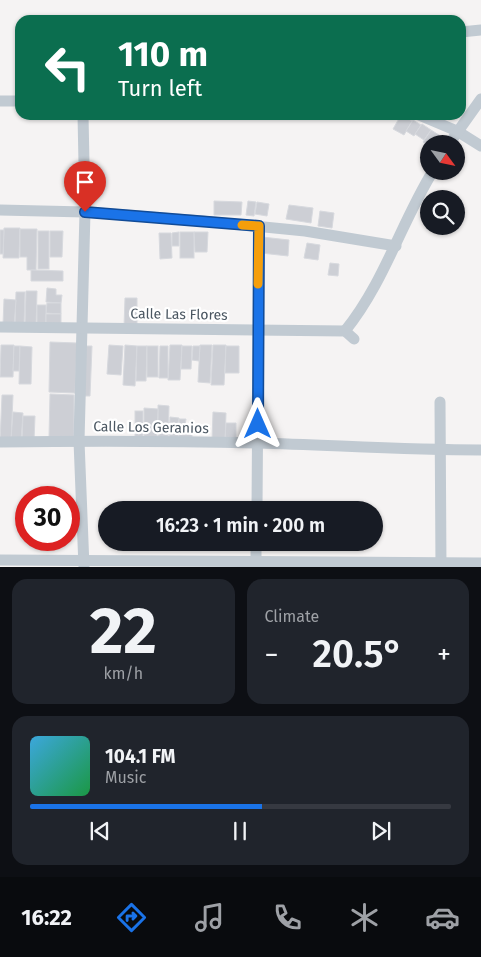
<!DOCTYPE html>
<meta charset="utf-8">
<style>
:root{--surface:#171b24;--page:#20242c;--text:#f1f3f6;--muted:#9ea1a6;--line:#363941;--accent:#1a73e8}
body{margin:0;font-family:"Fira Sans",sans-serif;background:var(--page);color:var(--text);height:100vh;display:flex;flex-direction:column;font-size:19px;white-space:nowrap}
*{box-sizing:border-box;margin:0}
p{font-size:16px;color:var(--muted)}
.icon{flex:none;width:28px;height:28px;fill:none;stroke:currentColor;stroke-width:2;stroke-linecap:round;stroke-linejoin:round}
.map{position:relative;height:567px;overflow:hidden}
.details{display:flex;flex-direction:column;gap:12px;padding:12px;background:#0d0f14;flex:1}
.details>*{flex:none}
.guide{position:absolute;left:15px;top:15px;width:451px;height:105px;border-radius:15px;box-shadow:0 1px 4px #0004;background:#0b6e4f;color:#fff;overflow:hidden}
.needle{width:32px;rotate:123deg}
.buttons{position:absolute;left:420px;top:135px;display:grid;gap:10px}
.buttons a{display:grid;place-items:center;width:45px;height:45px;border-radius:50%;background:var(--surface);box-shadow:0 1px 4px #0004;font-size:25px}
.speed{position:absolute;left:15px;top:486px;display:flex;gap:10px;font-size:25px;font-weight:700;text-align:center}
.speed>*{display:grid;place-content:center;width:65px;height:65px;border-radius:50%;background:var(--surface);box-shadow:0 1px 4px #0004;line-height:1}
.speed .limit{border:8px solid #d22;background:#fff;color:#111}
.pin{position:absolute;display:grid;place-items:center;width:42px;height:42px;color:#fff;margin:-51px -21px;border-radius:50% 50% 50% 0;rotate:-45deg;box-shadow:0 0 5px #0007}
.pin .icon{rotate:45deg}
.me{position:absolute;width:55px;margin:-28px;rotate:0deg;stroke-linejoin:round;filter:drop-shadow(0 0 4px #0008)}
.turn{display:flex;align-items:center;gap:18px;height:105px;padding:0 20px;font-size:22px}
.turn .icon{width:65px;height:65px;stroke-width:2.5}
.turn b{display:block;font-size:35px;line-height:42px}
.big{font-size:38px;font-weight:600;line-height:1.1}
.details .widget{flex:1;display:flex;flex-direction:column;justify-content:center;gap:8px;min-width:0;padding:0 18px;border-radius:15px;background:var(--page)}
.details .dial{align-items:center;gap:0}
.dial b{font-size:65px;line-height:1}
.song{display:flex;align-items:center;gap:15px}
.cover{width:60px;height:60px;border-radius:8px;background:linear-gradient(135deg,hsl(200 70% 55%),hsl(140 70% 35%))}
.played{height:5px;border-radius:2px;background:linear-gradient(90deg,var(--accent) 55%,var(--line) 55%)}
.keys{display:flex;justify-content:space-around;direction:ltr}
.heat{display:flex;justify-content:space-between;align-items:center;font-size:28px;direction:ltr}
.details .tiles{flex:1;display:grid;gap:12px;grid-template-columns:1fr 1fr}
.widget:last-child{grid-column:span 2}
.trip{position:absolute;left:98px;top:501px;width:285px;height:50px;border-radius:25px;background:var(--surface);box-shadow:0 1px 4px #0004;font-weight:600;line-height:50px;text-align:center}
.dock{display:flex;height:80px;justify-content:space-around;align-items:center;background:#090b0e;color:var(--muted)}
.dock .icon{width:35px;height:35px}
.dock .on{color:var(--accent)}
.dock b{font-size:22px;color:var(--text)}
.map>svg:first-child{display:block}
.building{fill:#cdcfd5;stroke:#d7d9de}
.lines{fill:none;stroke-linecap:round;stroke-linejoin:round}
.minor{stroke:#c1cad2;stroke-width:11}
.route-casing{stroke:#114b97;stroke-width:12}
.route{stroke:#1a73e8;stroke-width:9}
.slow{stroke:#f59e0b;stroke-width:9}
.labels{text-anchor:middle;stroke-width:4.5;stroke-linejoin:round;paint-order:stroke}
.street-label{font-size:14px;fill:#4a5661;stroke:#fff}
</style>
<div class="map">
<svg width="481" height="567" viewBox="0 0 481 567">
<rect width="100%" height="100%" fill="#f5f3f3"/>
<g class="building">
<path d="M401,115L412,121L404,135L393,129Z"/>
<path d="M413,120L421,125L414,136L406,131Z"/>
<path d="M422,124L431,130L424,140L415,134Z"/>
<path d="M431,130L442,137L437,144H429V146L423,142Z"/>
<path d="M214,201L242,202L241,215H214Z"/>
<path d="M248,201L256,202L254,216L246,215Z"/>
<path d="M257,202L269,204L267,216L255,214Z"/>
<path d="M289,205L313,208L311,223L286,219Z"/>
<path d="M320,211L334,213L332,228L318,226Z"/>
<path d="M4,228H20L19,258H3Z"/>
<path d="M20,229H37L36,270H27V257H20Z"/>
<path d="M0,230H4L3,254H0Z"/>
<rect x="38" y="231" width="11" height="38"/>
<path d="M50,231H63L62,257H50Z"/>
<path d="M179,232V246H172V233Z"/>
<rect x="180" y="232" width="14" height="26"/>
<path d="M194,232H208L207,252H195Z"/>
<path d="M159,233H171L172,258L160,259Z"/>
<path d="M262,237L289,240L288,256L261,253Z"/>
<path d="M307,243L320,245L318,260L304,258Z"/>
<path d="M330,263L339,264L338,276L328,275Z"/>
<path d="M31,270L63,271V281H31Z"/>
<path d="M47,288L56,289V295H62L61,303L46,302Z"/>
<path d="M26,291H37L36,327L25,326Z"/>
<path d="M16,292H25L24,326H15Z"/>
<path d="M125,298H137V327H124Z"/>
<path d="M4,299L16,300L14,326L3,325Z"/>
<path d="M47,303H61V314L46,313Z"/>
<rect x="37" y="305" width="9" height="22"/>
<rect x="46" y="314" width="15" height="13"/>
<path d="M50,342L77,343L75,393L49,392Z"/>
<path d="M1,345H14L13,377H0Z"/>
<path d="M109,345L123,346L121,375L107,374Z"/>
<path d="M125,345L137,346L135,386L123,385Z"/>
<path d="M170,345H182L180,380H168Z"/>
<path d="M200,345H212L210,383L198,382Z"/>
<path d="M213,345H226L224,385H211Z"/>
<path d="M14,346H20L19,371H13Z"/>
<path d="M20,346L32,347L31,384H19Z"/>
<path d="M82,346H92L90,396H81Z"/>
<path d="M137,346H147L146,381H136Z"/>
<rect x="147" y="346" width="11" height="31"/>
<path d="M160,346H168V378H159Z"/>
<path d="M182,346H192L191,369H181Z"/>
<path d="M193,346H200L199,361L192,360Z"/>
<path d="M226,346H239V373H225Z"/>
<path d="M50,394L74,395V437H49Z"/>
<path d="M2,395H13L11,441H0Z"/>
<path d="M158,405L169,406L168,440H158Z"/>
<path d="M144,408L158,409L157,440H144Z"/>
<rect x="135" y="411" width="8" height="29"/>
<path d="M13,412L23,413L21,441L11,440Z"/>
<path d="M213,412L226,413L225,441H212Z"/>
<path d="M23,416H35L34,441L22,440Z"/>
<path d="M170,417L179,418L178,441H169Z"/>
<path d="M179,419H186L185,425H188V430H192V441L179,440Z"/>
<path d="M226,423H236V441H225Z"/>
</g>
<g class="lines">
<g class="minor">
<path d="M461,32L481,30"/>
<path d="M0,101H20"/>
<path d="M83,115L85,212L79,441L84,567"/>
<path d="M419,115L457,131L481,146"/>
<path d="M449,144L481,99"/>
<path d="M0,210L85,212L202,221L305,231L396,246"/>
<path d="M0,327L345,331L354,339"/>
<path d="M345,331C384,283 401,223 433,171"/>
<path d="M440,402L441,567"/>
<path d="M0,442C86,441 172,441 258,443C332,445 406,450 481,450"/>
<path d="M257,510L259,226"/>
<path d="M0,560L481,563"/>
<path d="M256,567V542"/>
</g>
</g>
<g class="lines">
<defs>
<path id="route" d="M85,212L259,226L258,424"/>
</defs>
<use href="#route" class="route-casing"/>
<use href="#route" class="route"/>
<path class="slow" d="M242,225L259,226L258,284"/>
</g>
<g class="labels">
<g class="street-label">
<text transform="translate(179 314) rotate(1)" y="5">Calle Las Flores</text>
<text transform="translate(151 427) rotate(1)" y="5">Calle Los Geranios</text>
</g>
</g>
</svg>
<div class="buttons">
<a><svg class="needle" viewBox="-14 -14 28 28"><path d="M0-13l5 13h-10z" fill="#e53935"/><path d="M0 13l5-13h-10z" fill="#9ea1a6"/></svg></a>
<a><svg class="icon" aria-label="search" viewBox="0 0 24 24"><circle cx="10" cy="10" r="6"/><path d="M15 15l6 6"/></svg></a>
</div>
<div class="speed"><div class="limit">30</div></div>
<div class="pin" style="left:85px;top:212px;background:#d93025"><svg class="icon" aria-label="arrive" viewBox="0 0 24 24"><path d="M6 21V4h12l-3 4 3 4H6"/></svg></div>
<svg class="me" style="left:258px;top:424px" viewBox="-20 -20 40 40"><path d="M0-17L14 15 0 8-14 15z" fill="#1a73e8" stroke="#fff" stroke-width="4"/></svg>
<div class="trip">16:23 · 1 min · 200 m</div>
<div class="guide">
<div class="turn"><svg class="icon" aria-label="left" viewBox="0 0 24 24"><path d="M17 20v-9H6M10 6l-5 5 5 5"/></svg><div><b>110 m</b>Turn left</div></div>
</div>
</div>
<section class="details">
<div class="tiles">
<div class="widget dial"><b>22</b><p>km/h</p></div>
<div class="widget"><p>Climate</p>
<div class="heat"><a>−</a><b class="big">20.5°</b><a>+</a></div>
</div>
<div class="widget">
<div class="song"><i class="cover"></i><div><b>104.1 FM</b><p>Music</p></div></div>
<div class="played"></div>
<div class="keys"><svg class="icon" aria-label="previous" viewBox="0 0 24 24"><path d="M18 5L8 12l10 7zM5 5v14"/></svg><svg class="icon" aria-label="pause" viewBox="0 0 24 24"><path d="M8 5v14M16 5v14"/></svg><svg class="icon" aria-label="next" viewBox="0 0 24 24"><path d="M6 5l10 7-10 7zM19 5v14"/></svg></div>
</div>
</div>
</section>
<nav class="dock">
<b>16:22</b>
<svg class="icon on" aria-label="directions" viewBox="0 0 24 24"><path d="M12 3l9 9-9 9-9-9zM9 14v-3h6M13 9l2 2-2 2"/></svg>
<svg class="icon" aria-label="music" viewBox="0 0 24 24"><path d="M9 18V5l10-2v13"/><circle cx="6" cy="18" r="3"/><circle cx="16" cy="16" r="3"/></svg>
<svg class="icon" aria-label="phone" viewBox="0 0 24 24"><path d="M5 4h4l2 5-3 2q2 4 5 5l2-3 5 2v4C11 20 4 13 5 4z"/></svg>
<svg class="icon" aria-label="climate" viewBox="0 0 24 24"><path d="M12 3v18M4 7l16 10M4 17L20 7"/></svg>
<svg class="icon" aria-label="car" viewBox="0 0 24 24"><path d="M5 17H2v-5l4-1 3-4h7l3 4 3 1v5h-3M9 17h6M6 11h13"/><circle cx="7" cy="17" r="2"/><circle cx="17" cy="17" r="2"/></svg>
</nav>
